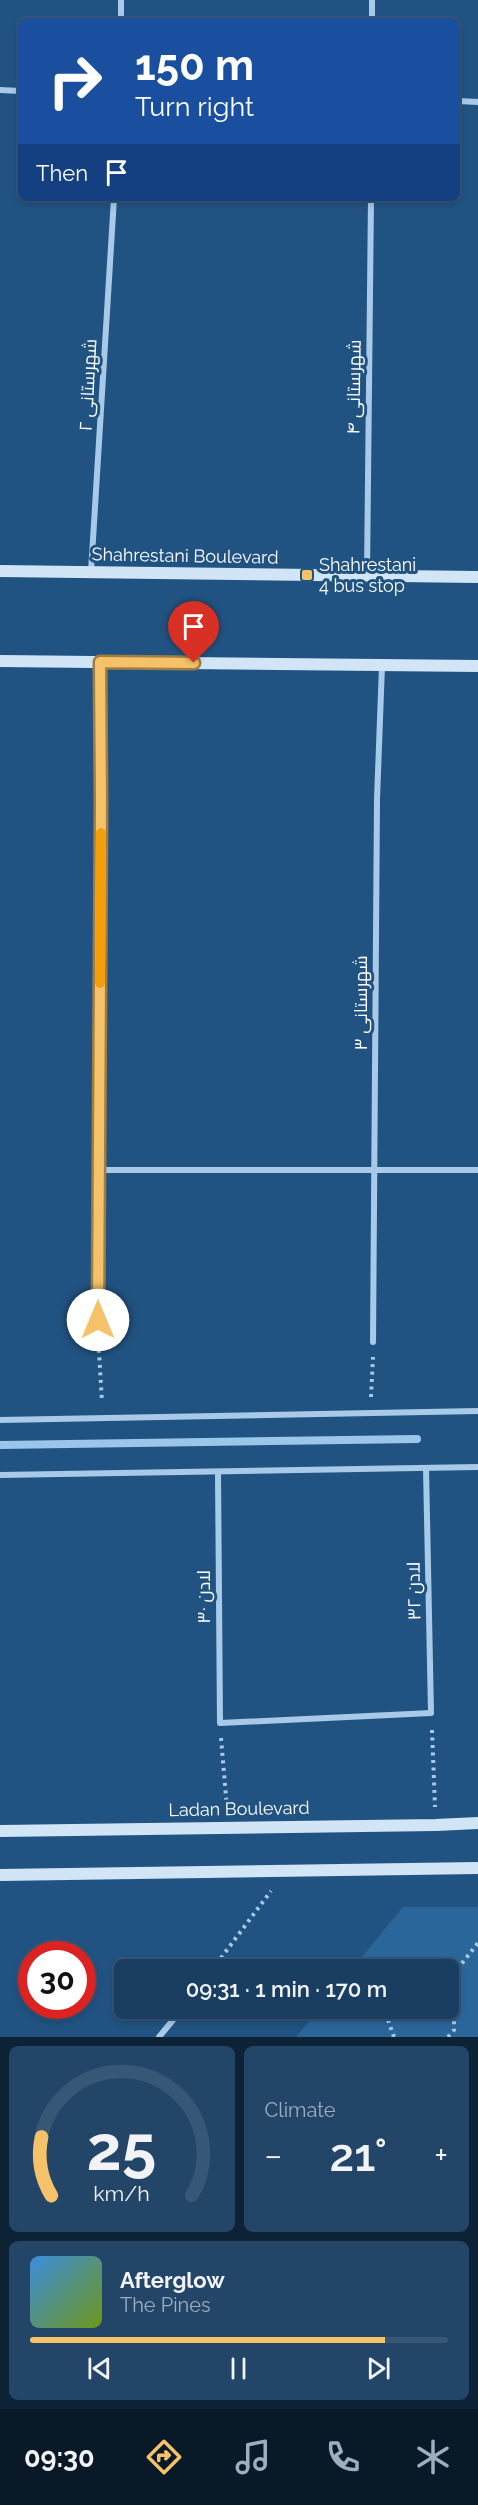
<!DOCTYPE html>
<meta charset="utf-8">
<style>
:root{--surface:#193e62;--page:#224568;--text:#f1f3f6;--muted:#9faebe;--line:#375777;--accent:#f5c269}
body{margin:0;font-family:Raleway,Cairo,sans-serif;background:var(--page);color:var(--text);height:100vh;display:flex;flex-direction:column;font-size:22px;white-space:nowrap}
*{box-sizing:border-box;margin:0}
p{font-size:20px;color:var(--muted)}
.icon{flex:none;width:33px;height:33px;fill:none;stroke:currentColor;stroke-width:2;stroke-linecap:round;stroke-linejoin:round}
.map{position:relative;height:2037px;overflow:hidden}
.sheet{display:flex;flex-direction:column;gap:9px;padding:9px;background:#0e2236;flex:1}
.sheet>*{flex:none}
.banner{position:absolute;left:18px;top:18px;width:442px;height:183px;border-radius:9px;box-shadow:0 3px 9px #0003,0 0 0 2px var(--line);background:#1a4fa0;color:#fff;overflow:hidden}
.speed{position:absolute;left:18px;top:1941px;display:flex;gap:12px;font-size:30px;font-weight:700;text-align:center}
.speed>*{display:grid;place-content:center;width:78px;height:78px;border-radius:50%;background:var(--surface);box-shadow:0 3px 9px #0003,0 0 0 2px var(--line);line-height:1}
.speed .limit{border:9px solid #d22;background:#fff;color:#111}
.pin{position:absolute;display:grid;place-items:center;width:51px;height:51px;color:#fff;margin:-62px -26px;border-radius:50% 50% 50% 0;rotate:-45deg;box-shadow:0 0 6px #0007}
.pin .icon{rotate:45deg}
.me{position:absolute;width:66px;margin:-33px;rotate:0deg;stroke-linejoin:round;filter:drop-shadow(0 0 4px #0008)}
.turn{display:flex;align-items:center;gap:21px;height:126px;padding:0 18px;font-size:27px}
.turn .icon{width:78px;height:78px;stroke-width:2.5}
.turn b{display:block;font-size:42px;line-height:51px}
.then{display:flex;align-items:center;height:57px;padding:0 18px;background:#0003;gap:12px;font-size:22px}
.big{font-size:45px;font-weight:600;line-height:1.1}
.sheet .tile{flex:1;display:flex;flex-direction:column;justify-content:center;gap:9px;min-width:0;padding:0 21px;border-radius:9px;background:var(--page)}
.sheet .dial{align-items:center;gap:0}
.dial svg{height:156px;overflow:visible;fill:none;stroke:var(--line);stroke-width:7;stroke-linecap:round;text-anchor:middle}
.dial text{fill:var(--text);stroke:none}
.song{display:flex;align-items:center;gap:18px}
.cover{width:72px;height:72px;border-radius:9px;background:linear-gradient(135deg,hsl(210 70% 55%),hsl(80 70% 35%))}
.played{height:6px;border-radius:3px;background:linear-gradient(90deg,var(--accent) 85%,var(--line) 85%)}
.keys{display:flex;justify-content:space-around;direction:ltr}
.heat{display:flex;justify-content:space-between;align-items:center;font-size:33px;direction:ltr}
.sheet .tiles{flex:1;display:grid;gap:9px;grid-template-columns:1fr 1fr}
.tile:last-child{grid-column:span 2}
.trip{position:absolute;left:114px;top:1959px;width:345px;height:60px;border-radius:9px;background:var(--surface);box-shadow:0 3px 9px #0003,0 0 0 2px var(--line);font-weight:600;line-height:60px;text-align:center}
.dock{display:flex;height:96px;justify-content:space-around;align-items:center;background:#0a1927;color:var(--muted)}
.dock .icon{width:42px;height:42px}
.dock .on{color:var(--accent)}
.dock b{font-size:27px;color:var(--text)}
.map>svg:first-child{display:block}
.green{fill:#2b669b}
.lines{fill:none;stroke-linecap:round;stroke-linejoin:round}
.stream{stroke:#9bc6ea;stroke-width:8}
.path{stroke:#a8cae8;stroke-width:4;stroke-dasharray:3 4.5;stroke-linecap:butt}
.street{stroke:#a8cae8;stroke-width:6}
.secondary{stroke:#d2e5f7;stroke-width:12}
.route-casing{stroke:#9f7e44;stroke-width:15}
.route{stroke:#f5c269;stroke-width:10}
.slow{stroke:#f59e0b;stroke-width:10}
.poi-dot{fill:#f5c269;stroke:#215382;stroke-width:2}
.labels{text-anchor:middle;stroke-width:6;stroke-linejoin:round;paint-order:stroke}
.street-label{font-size:18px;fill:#fff;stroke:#215382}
.poi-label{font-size:18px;fill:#fff;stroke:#215382;text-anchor:start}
</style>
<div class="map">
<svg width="478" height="2037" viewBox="0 0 478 2037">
<rect width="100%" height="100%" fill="#215382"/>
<path class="green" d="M403,1907H478V2037H296L320,2009L448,2008V1970L352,1969Z"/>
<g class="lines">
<path class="stream" d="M0,1445L417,1439"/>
<g class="path">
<path d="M98,1335L102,1402"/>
<path d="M371,1397L373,1357"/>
<path d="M432,1730L435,1807"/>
<path d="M221,1738L227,1808"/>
<path d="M212,1970L271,1891"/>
<path d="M448,1981L478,1943"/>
<path d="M394,2037L388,2020L396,2008"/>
<path d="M448,2037L454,2030V2008L448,2003"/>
</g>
<g class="street">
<path d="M121,21V0"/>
<path d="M372,21V0"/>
<path d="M0,90L21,91"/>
<path d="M458,101L478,102"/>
<path d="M91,572L114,198"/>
<path d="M367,575L371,198"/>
<path d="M98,1170H478"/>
<path d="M98,1320L101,802L100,662"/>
<path d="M373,1342L377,799L382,666"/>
<path d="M0,1420L478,1411"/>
<path d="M218,1472L220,1723L431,1713L426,1468"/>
<path d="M0,1475L478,1467"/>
<path d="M159,2037L173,2020"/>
</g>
<g class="secondary">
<path d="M0,571L478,577"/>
<path d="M0,661L478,666"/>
<path d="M0,1831L436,1825L478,1823"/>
<path d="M0,1875L478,1868"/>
</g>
</g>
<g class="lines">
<defs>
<path id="route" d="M98,1320L101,801L100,662L194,663"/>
</defs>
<use href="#route" class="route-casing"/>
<use href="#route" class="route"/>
<path class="slow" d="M100,983L101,833"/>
</g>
<rect class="poi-dot" x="301" y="569" width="12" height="12" rx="3"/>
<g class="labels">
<g class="street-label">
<text transform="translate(88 385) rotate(-87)" y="6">شهرستانی ۲</text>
<text transform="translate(354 387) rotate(-89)" y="6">شهرستانی ۴</text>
<text transform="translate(185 556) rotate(1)" y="6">Shahrestani Boulevard</text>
<text transform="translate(361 1003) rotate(-90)" y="6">شهرستانی ۳</text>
<text transform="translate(414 1591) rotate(-91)" y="6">لادن ۳۲</text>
<text transform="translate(204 1597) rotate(-90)" y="6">لادن ۳۰</text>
<text transform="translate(239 1809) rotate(-1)" y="6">Ladan Boulevard</text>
</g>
<g class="poi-label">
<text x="319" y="571">Shahrestani<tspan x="319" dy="21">4 bus stop</tspan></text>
</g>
</g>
</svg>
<div class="speed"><div class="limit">30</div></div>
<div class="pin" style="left:194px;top:663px;background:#d93025"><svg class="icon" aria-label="arrive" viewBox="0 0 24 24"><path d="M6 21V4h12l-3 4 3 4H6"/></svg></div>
<svg class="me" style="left:98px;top:1320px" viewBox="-20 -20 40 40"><circle r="19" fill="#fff"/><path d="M0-13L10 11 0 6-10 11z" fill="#f5c269"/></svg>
<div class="trip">09:31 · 1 min · 170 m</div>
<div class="banner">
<div class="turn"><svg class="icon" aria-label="right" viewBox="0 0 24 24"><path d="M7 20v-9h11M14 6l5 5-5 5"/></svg><div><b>150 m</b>Turn right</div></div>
<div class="then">Then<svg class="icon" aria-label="arrive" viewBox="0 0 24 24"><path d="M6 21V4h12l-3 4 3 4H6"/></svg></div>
</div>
</div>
<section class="sheet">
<div class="tiles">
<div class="tile dial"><svg viewBox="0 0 100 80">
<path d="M14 69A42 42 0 1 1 86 69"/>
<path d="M14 69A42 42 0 0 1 9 39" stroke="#f5c269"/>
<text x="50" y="56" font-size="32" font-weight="700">25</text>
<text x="50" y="72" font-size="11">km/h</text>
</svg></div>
<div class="tile"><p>Climate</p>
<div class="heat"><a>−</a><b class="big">21°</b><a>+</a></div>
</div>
<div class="tile">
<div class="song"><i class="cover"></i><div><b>Afterglow</b><p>The Pines</p></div></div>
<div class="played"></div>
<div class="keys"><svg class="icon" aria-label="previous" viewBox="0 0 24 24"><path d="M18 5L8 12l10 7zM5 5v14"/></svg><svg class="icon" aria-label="pause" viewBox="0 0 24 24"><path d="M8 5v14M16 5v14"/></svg><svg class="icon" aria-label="next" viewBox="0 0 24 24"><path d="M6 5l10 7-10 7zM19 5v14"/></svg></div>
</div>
</div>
</section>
<nav class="dock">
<b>09:30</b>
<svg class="icon on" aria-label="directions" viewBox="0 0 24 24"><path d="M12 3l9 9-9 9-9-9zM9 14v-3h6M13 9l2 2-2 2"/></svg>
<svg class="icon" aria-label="music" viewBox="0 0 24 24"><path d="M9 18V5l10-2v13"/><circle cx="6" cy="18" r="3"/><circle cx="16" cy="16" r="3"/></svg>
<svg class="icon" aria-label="phone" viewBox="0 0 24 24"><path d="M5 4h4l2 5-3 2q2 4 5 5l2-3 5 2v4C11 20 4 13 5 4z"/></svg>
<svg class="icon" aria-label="climate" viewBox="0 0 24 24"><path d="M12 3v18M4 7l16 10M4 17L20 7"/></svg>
</nav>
